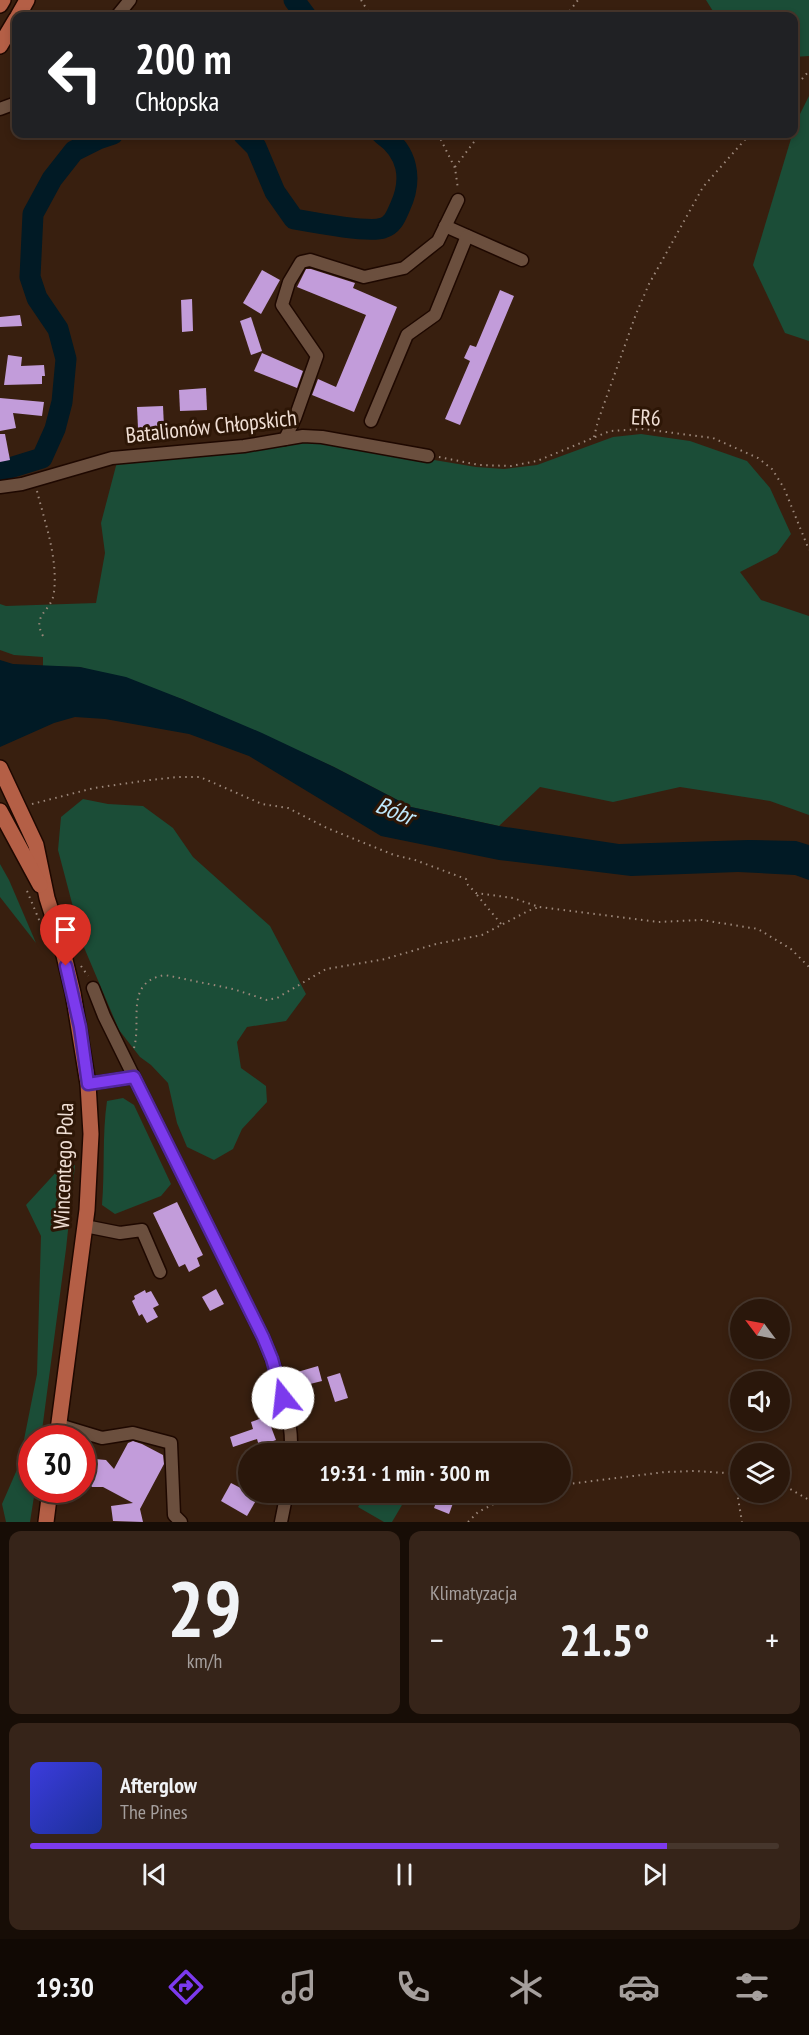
<!DOCTYPE html>
<html lang="pl">
<meta charset="utf-8">
<style>
:root{--surface:#2a170b;--page:#362419;--text:#f1f3f6;--muted:#a59f9d;--line:#46362c;--accent:#7c3aed}
body{margin:0;font-family:"PT Sans Narrow",sans-serif;background:var(--page);color:var(--text);height:100vh;display:flex;flex-direction:column;font-size:22px;white-space:nowrap}
*{box-sizing:border-box;margin:0}
p{font-size:20px;color:var(--muted)}
.icon{flex:none;width:33px;height:33px;fill:none;stroke:currentColor;stroke-width:2;stroke-linecap:round;stroke-linejoin:round}
.map{position:relative;height:1522px;overflow:hidden}
.panel{display:flex;flex-direction:column;gap:9px;padding:9px;background:#170d06;flex:1}
.panel>*{flex:none}
.hud{position:absolute;left:12px;top:12px;width:786px;height:126px;border-radius:12px;box-shadow:0 3px 9px #0003,0 0 0 2px var(--line);background:#202124;color:#fff;overflow:hidden}
.needle{width:39px;rotate:302deg}
.buttons{position:absolute;left:730px;top:1299px;display:grid;gap:12px}
.buttons a{display:grid;place-items:center;width:60px;height:60px;border-radius:50%;background:var(--surface);box-shadow:0 3px 9px #0003,0 0 0 2px var(--line);font-size:30px}
.speed{position:absolute;left:18px;top:1425px;display:flex;gap:12px;font-size:30px;font-weight:700;text-align:center}
.speed>*{display:grid;place-content:center;width:78px;height:78px;border-radius:50%;background:var(--surface);box-shadow:0 3px 9px #0003,0 0 0 2px var(--line);line-height:1}
.speed .limit{border:9px solid #d22;background:#fff;color:#111}
.pin{position:absolute;display:grid;place-items:center;width:51px;height:51px;color:#fff;margin:-62px -26px;border-radius:50% 50% 50% 0;rotate:-45deg;box-shadow:0 0 6px #0007}
.pin .icon{rotate:45deg}
.me{position:absolute;width:66px;margin:-33px;rotate:344deg;stroke-linejoin:round;filter:drop-shadow(0 0 4px #0008)}
.turn{display:flex;align-items:center;gap:21px;height:126px;padding:0 24px;font-size:27px}
.turn .icon{width:78px;height:78px;stroke-width:2.5}
.turn b{display:block;font-size:42px;line-height:51px}
.big{font-size:45px;font-weight:700;line-height:1.1}
.panel .widget{flex:1;display:flex;flex-direction:column;justify-content:center;gap:9px;min-width:0;padding:0 21px;border-radius:12px;background:var(--page)}
.panel .dial{align-items:center;gap:0}
.dial b{font-size:78px;line-height:1}
.song{display:flex;align-items:center;gap:18px}
.cover{width:72px;height:72px;border-radius:9px;background:linear-gradient(135deg,hsl(240 70% 55%),hsl(230 70% 35%))}
.played{height:6px;border-radius:3px;background:linear-gradient(90deg,var(--accent) 85%,var(--line) 85%)}
.keys{display:flex;justify-content:space-around;direction:ltr}
.heat{display:flex;justify-content:space-between;align-items:center;font-size:33px;direction:ltr}
.panel .tiles{flex:1;display:grid;gap:9px;grid-template-columns:1fr 1fr}
.widget:last-child{grid-column:span 2}
.trip{position:absolute;left:238px;top:1443px;width:333px;height:60px;border-radius:30px;background:var(--surface);box-shadow:0 3px 9px #0003,0 0 0 2px var(--line);font-weight:700;line-height:60px;text-align:center}
.dock{display:flex;height:96px;justify-content:space-around;align-items:center;background:#110904;color:var(--muted)}
.dock .icon{width:42px;height:42px}
.dock .current{color:var(--accent)}
.dock b{font-size:27px;color:var(--text)}
.map>svg:first-child{display:block}
.green{fill:#1b4d37}
.water{fill:#011a25}
.lines{fill:none;stroke-linecap:round;stroke-linejoin:round}
.river{stroke:#011a25;stroke-width:21}
.building{fill:#c29cda}
.minor-casing{stroke:#1e0800;stroke-width:15}
.major-casing{stroke:#1e0800;stroke-width:18}
.path{stroke:#9c887b;stroke-width:2;stroke-dasharray:1.5 4.5;stroke-linecap:butt}
.minor{stroke:#6b4f3e;stroke-width:12}
.major{stroke:#b45f46;stroke-width:15}
.route-casing{stroke:#51269a;stroke-width:15}
.route{stroke:#7c3aed;stroke-width:10}
.labels{text-anchor:middle;stroke-width:6;stroke-linejoin:round;paint-order:stroke}
.street-label{font-size:22px;fill:#f0dfd5;stroke:#2d1606}
.water-label{font-size:24px;font-style:italic;fill:#c0e9fd;stroke:#2d1606}
</style>
<div class="map">
<svg width="809" height="1522" viewBox="0 0 809 1522">
<rect width="100%" height="100%" fill="#381f0f"/>
<g class="green">
<path d="M706,0H809V56L794,57V16H716Z"/>
<path d="M809,96V341L785,333L753,265L796,122Z"/>
<path d="M641,434L690,441L747,461L770,488L791,534L777,553L740,572L761,600L809,616V815L770,801L680,787L613,802L540,787L499,826L411,807L334,767L182,699L80,667L43,666V657L14,655L0,650V604L6,606L96,603L105,553L101,523L117,462L299,442L321,441L476,467L504,469L537,465L613,437Z"/>
<path d="M83,799L108,804L143,806L173,828L193,857L270,926L306,994L286,1021L247,1027L237,1042L241,1068L266,1086L267,1102L242,1129L233,1149L214,1160L187,1147L177,1123L168,1083L151,1065L140,1057L119,1030L83,945L58,850L61,817Z"/>
<path d="M0,864L9,880L36,943L0,897Z"/>
<path d="M123,1098L134,1105L171,1184L161,1196L115,1214L102,1205C105,1170 102,1135 107,1101Z"/>
<path d="M75,1165L66,1249L41,1438H32V1490H35L30,1522H6L2,1504L19,1465L37,1374L41,1236L26,1205L59,1169Z"/>
<path d="M367,1492H409V1493L392,1522H384L358,1507Z"/>
</g>
<path class="water" d="M0,660L13,664L80,667L126,677L182,699L262,733L334,767L411,807L499,826L619,844L749,840L796,841L809,845V880L795,875L738,872L631,876L499,860L381,836L249,756L189,734L105,719L75,717L54,723L0,747Z"/>
<g class="lines">
<g class="river">
<path d="M294,0L306,16"/>
<path d="M243,134L256,147L275,192L294,219C311,222 369,233 383,228C393,225 396,216 400,207C413,179 408,152 382,134"/>
<path d="M0,471L42,458L55,429L62,402L66,359L58,329L37,298L30,277L33,214L52,179L74,151L98,139L113,134"/>
</g>
</g>
<g class="building">
<path d="M306,269H311L355,283L353,288L397,307L354,412L312,395L318,379L336,387L366,315L297,287Z"/>
<path d="M262,270L280,280L261,314L243,303Z"/>
<path d="M500,290L514,296L460,425L445,419L470,361L464,358L470,345L476,347Z"/>
<path d="M192,299L193,331L182,332L181,300Z"/>
<path d="M20,315L22,326L0,327V317Z"/>
<path d="M251,317L262,351L251,355L240,321Z"/>
<path d="M262,353L303,371L297,388L254,371Z"/>
<path d="M8,355L22,357L21,366L44,365L45,376H42V384L4,385Z"/>
<path d="M206,388L207,410L180,411L179,390Z"/>
<path d="M0,398L44,402L42,416L13,413L16,428L0,431Z"/>
<path d="M163,406L164,427L138,428L137,407Z"/>
<path d="M0,434H5L10,460L0,462Z"/>
<path d="M177,1202L203,1255L197,1258L200,1266L189,1272L185,1264L179,1267L153,1213Z"/>
<path d="M216,1289L224,1304L210,1311L202,1297Z"/>
<path d="M145,1290L146,1293L151,1291L159,1305L153,1308L158,1317L147,1323L142,1314L139,1316L132,1301L135,1299L134,1296Z"/>
<path d="M318,1366L322,1381L298,1387L294,1373Z"/>
<path d="M340,1373L348,1398L335,1402L327,1377Z"/>
<path d="M267,1416L276,1440L259,1446L257,1439L233,1447L230,1437L253,1429L251,1422Z"/>
<path d="M133,1441L142,1444L163,1455L164,1464L140,1509L143,1522L113,1521L111,1506L133,1503L103,1487H92L85,1478L86,1467L95,1459L106,1460L114,1469L128,1443Z"/>
<path d="M231,1483L258,1497L247,1516L221,1501Z"/>
<path d="M440,1492L456,1495L449,1514L434,1508Z"/>
</g>
<g class="lines">
<defs>
<g id="minor">
<path d="M117,16L130,0"/>
<path d="M0,109L16,103"/>
<path d="M445,226L522,260"/>
<path d="M371,421L407,335L435,315L467,236"/>
<path d="M285,439L295,418L317,356L282,305L289,282L301,262L310,260L364,277L404,268L438,241L458,200"/>
<path d="M0,487L22,484L112,458L244,446L303,436L322,437L428,456"/>
<path d="M93,988L104,1016L134,1077"/>
<path d="M88,1084L134,1077L263,1337C278,1373 293,1414 291,1454"/>
<path d="M85,1226L120,1233L142,1230L160,1272"/>
<path d="M59,1425L102,1438L133,1433L171,1443L174,1515L181,1522"/>
<path d="M281,1522L287,1492"/>
</g>
<g id="major">
<path d="M0,5L3,0"/>
<path d="M18,16L27,0"/>
<path d="M0,46L16,19"/>
<path d="M0,768L36,845L47,898L60,939L73,993L88,1084L91,1134L87,1210L57,1438"/>
<path d="M0,811L40,885"/>
<path d="M46,1522L50,1490"/>
</g>
</defs>
<use href="#minor" class="minor-casing"/>
<use href="#major" class="major-casing"/>
<g class="path">
<path d="M361,0L371,16"/>
<path d="M566,16L578,0"/>
<path d="M794,88L809,71"/>
<path d="M438,134L455,168L458,189"/>
<path d="M455,167L480,134"/>
<path d="M594,437L598,421L636,314L649,284L703,187L750,134"/>
<path d="M439,457L479,465L511,466L537,461L610,431L643,429L713,438L758,458L772,469L784,488L809,550"/>
<path d="M37,491C45,523 58,558 54,592C52,612 31,614 43,636"/>
<path d="M32,804L94,788L150,780L178,777H200L262,804L288,808L327,828L394,855L415,860L466,879L468,885L476,893L513,898L539,907L658,922L702,920L758,929L791,949L809,967"/>
<path d="M27,891L40,922"/>
<path d="M477,895L502,925"/>
<path d="M81,966L88,976"/>
<path d="M134,1048C142,1020 124,982 165,975L233,989L267,1000L277,998L326,969L385,959L436,944L482,935L528,911L539,907"/>
<path d="M734,1474L742,1522"/>
<path d="M780,1483L809,1500"/>
<path d="M561,1485L665,1472L695,1471L741,1474"/>
<path d="M468,1522L478,1512L517,1492"/>
</g>
<use href="#minor" class="minor"/>
<use href="#major" class="major"/>
</g>
<g class="lines">
<defs>
<path id="route" d="M66,966L80,1027L88,1084L134,1077L263,1337L272,1359L283,1398"/>
</defs>
<use href="#route" class="route-casing"/>
<use href="#route" class="route"/>
</g>
<g class="labels">
<g class="street-label">
<text transform="translate(646 417) rotate(3)" y="8">ER6</text>
<text transform="translate(211 426) rotate(-6)" y="8">Batalionów Chłopskich</text>
<text transform="translate(63 1166) rotate(-88)" y="8">Wincentego Pola</text>
</g>
<g class="water-label">
<text transform="translate(395 811) rotate(22)" y="8">Bóbr</text>
</g>
</g>
</svg>
<div class="buttons">
<a><svg class="needle" viewBox="-14 -14 28 28"><path d="M0-13l5 13h-10z" fill="#e53935"/><path d="M0 13l5-13h-10z" fill="#a59f9d"/></svg></a>
<a><svg class="icon" aria-label="sound" viewBox="0 0 24 24"><path d="M4 9h4l5-4v14l-5-4H4zM17 9q2 3 0 6"/></svg></a>
<a><svg class="icon" aria-label="layers" viewBox="0 0 24 24"><path d="M12 4l9 5-9 5-9-5zM3 14l9 5 9-5"/></svg></a>
</div>
<div class="speed"><div class="limit">30</div></div>
<div class="pin" style="left:66px;top:966px;background:#d93025"><svg class="icon" aria-label="arrive" viewBox="0 0 24 24"><path d="M6 21V4h12l-3 4 3 4H6"/></svg></div>
<svg class="me" style="left:283px;top:1398px" viewBox="-20 -20 40 40"><circle r="19" fill="#fff"/><path d="M0-13L10 11 0 6-10 11z" fill="#7c3aed"/></svg>
<div class="trip">19:31 · 1 min · 300 m</div>
<div class="hud">
<div class="turn"><svg class="icon" aria-label="left" viewBox="0 0 24 24"><path d="M17 20v-9H6M10 6l-5 5 5 5"/></svg><div><b>200 m</b>Chłopska</div></div>
</div>
</div>
<section class="panel">
<div class="tiles">
<div class="widget dial"><b>29</b><p>km/h</p></div>
<div class="widget"><p>Klimatyzacja</p>
<div class="heat"><a>−</a><b class="big">21.5°</b><a>+</a></div>
</div>
<div class="widget">
<div class="song"><i class="cover"></i><div><b>Afterglow</b><p>The Pines</p></div></div>
<div class="played"></div>
<div class="keys"><svg class="icon" aria-label="previous" viewBox="0 0 24 24"><path d="M18 5L8 12l10 7zM5 5v14"/></svg><svg class="icon" aria-label="pause" viewBox="0 0 24 24"><path d="M8 5v14M16 5v14"/></svg><svg class="icon" aria-label="next" viewBox="0 0 24 24"><path d="M6 5l10 7-10 7zM19 5v14"/></svg></div>
</div>
</div>
</section>
<nav class="dock">
<b>19:30</b>
<svg class="icon current" aria-label="directions" viewBox="0 0 24 24"><path d="M12 3l9 9-9 9-9-9zM9 14v-3h6M13 9l2 2-2 2"/></svg>
<svg class="icon" aria-label="music" viewBox="0 0 24 24"><path d="M9 18V5l10-2v13"/><circle cx="6" cy="18" r="3"/><circle cx="16" cy="16" r="3"/></svg>
<svg class="icon" aria-label="phone" viewBox="0 0 24 24"><path d="M5 4h4l2 5-3 2q2 4 5 5l2-3 5 2v4C11 20 4 13 5 4z"/></svg>
<svg class="icon" aria-label="climate" viewBox="0 0 24 24"><path d="M12 3v18M4 7l16 10M4 17L20 7"/></svg>
<svg class="icon" aria-label="car" viewBox="0 0 24 24"><path d="M5 17H2v-5l4-1 3-4h7l3 4 3 1v5h-3M9 17h6M6 11h13"/><circle cx="7" cy="17" r="2"/><circle cx="17" cy="17" r="2"/></svg>
<svg class="icon" aria-label="filters" viewBox="0 0 24 24"><path d="M4 7h16M4 17h16"/><circle cx="9" cy="7" r="2"/><circle cx="15" cy="17" r="2"/></svg>
</nav>
